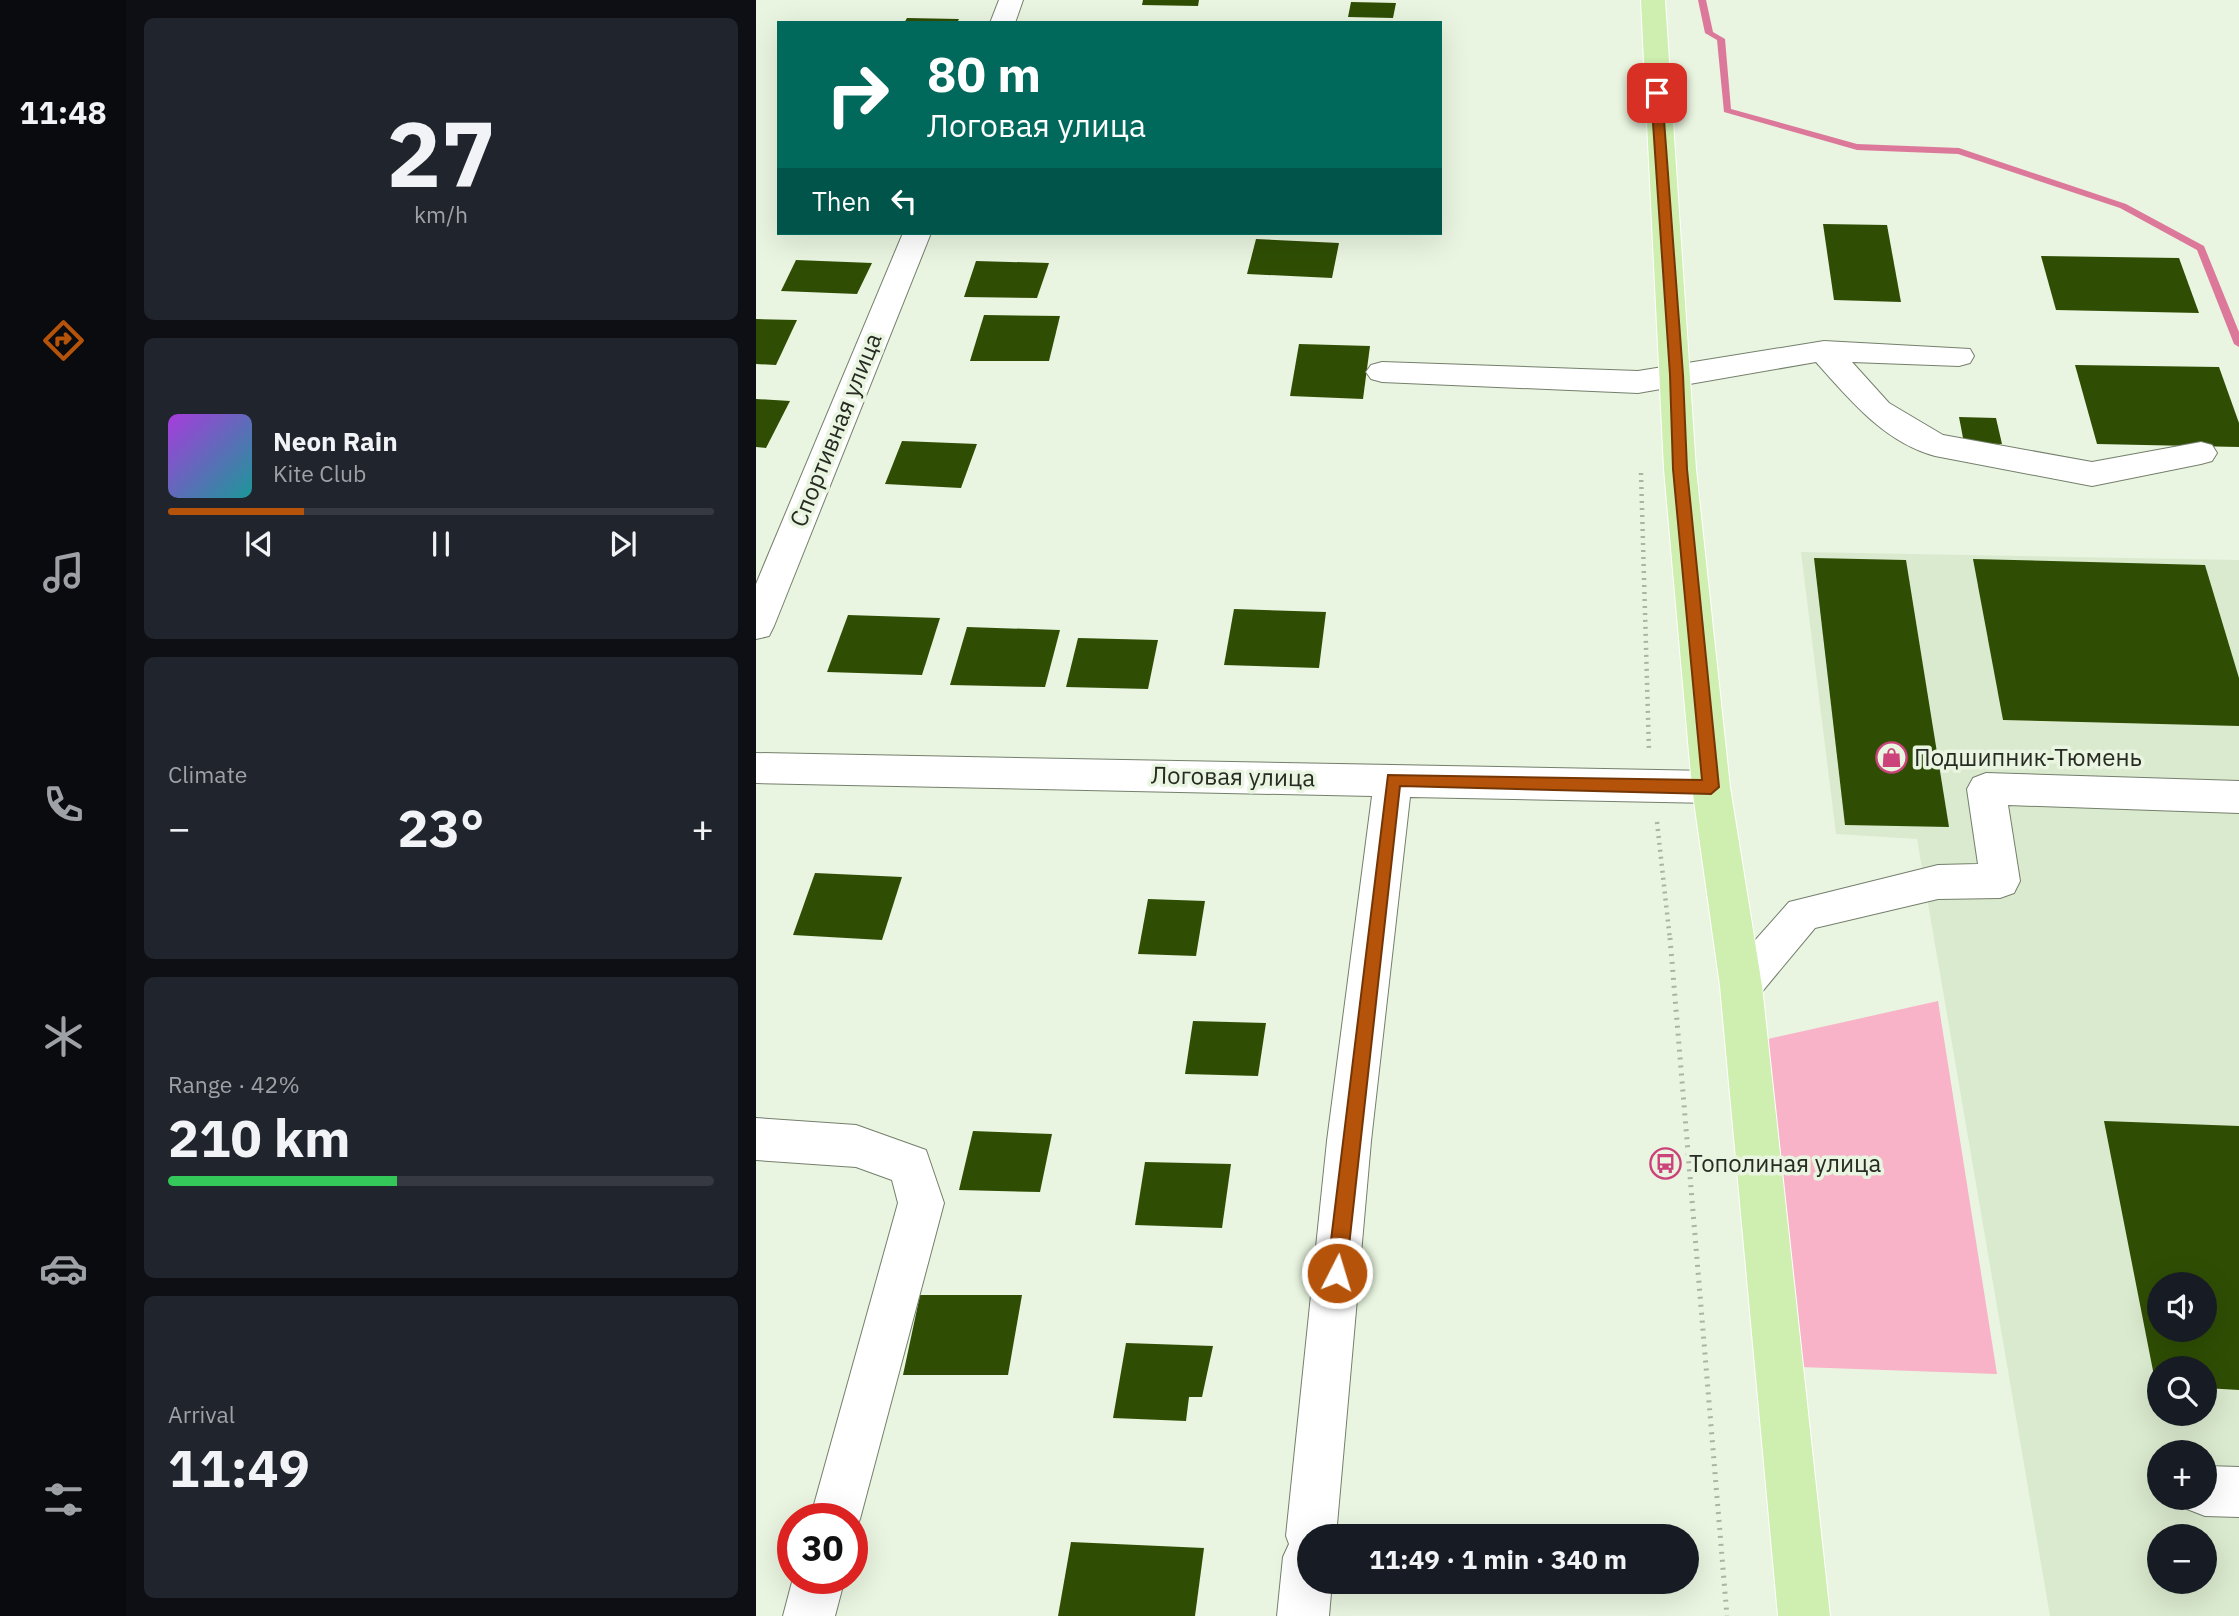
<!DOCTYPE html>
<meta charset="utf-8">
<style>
:root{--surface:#171b24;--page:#20242c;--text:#f1f3f6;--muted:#9ea1a6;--line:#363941;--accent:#b45309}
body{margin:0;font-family:"IBM Plex Sans",sans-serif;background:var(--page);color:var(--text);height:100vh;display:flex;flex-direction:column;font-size:26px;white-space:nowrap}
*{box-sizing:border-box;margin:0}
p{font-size:23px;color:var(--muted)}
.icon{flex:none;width:38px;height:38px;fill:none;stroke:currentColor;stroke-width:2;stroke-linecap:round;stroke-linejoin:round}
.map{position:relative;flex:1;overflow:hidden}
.side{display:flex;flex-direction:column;gap:18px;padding:18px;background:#0d0f14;width:630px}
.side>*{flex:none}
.top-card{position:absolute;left:21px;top:21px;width:665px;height:214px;border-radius:0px;box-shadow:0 7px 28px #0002;background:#00695c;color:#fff;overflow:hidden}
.tools{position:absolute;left:1391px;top:1272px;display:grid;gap:14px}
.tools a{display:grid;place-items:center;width:70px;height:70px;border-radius:50%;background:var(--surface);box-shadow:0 7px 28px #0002;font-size:35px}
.speed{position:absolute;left:21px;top:1503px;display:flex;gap:14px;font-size:35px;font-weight:700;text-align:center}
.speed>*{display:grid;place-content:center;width:91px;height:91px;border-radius:50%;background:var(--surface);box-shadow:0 7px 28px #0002;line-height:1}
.speed .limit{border:10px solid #d22;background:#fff;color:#111}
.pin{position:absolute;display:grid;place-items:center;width:60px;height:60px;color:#fff;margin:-30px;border-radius:14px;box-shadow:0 4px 10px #0006}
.me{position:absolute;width:77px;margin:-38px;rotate:5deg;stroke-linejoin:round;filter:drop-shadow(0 0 5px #0008)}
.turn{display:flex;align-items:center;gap:24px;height:147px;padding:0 35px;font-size:32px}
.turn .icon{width:91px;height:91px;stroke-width:2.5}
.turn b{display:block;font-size:49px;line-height:60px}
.then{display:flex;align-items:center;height:66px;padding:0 35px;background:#0003;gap:14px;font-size:26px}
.big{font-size:52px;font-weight:800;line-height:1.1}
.side .tile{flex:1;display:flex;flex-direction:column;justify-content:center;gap:10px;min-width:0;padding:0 24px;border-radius:10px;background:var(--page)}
.side .dial{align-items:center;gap:0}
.dial b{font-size:91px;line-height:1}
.song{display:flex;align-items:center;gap:21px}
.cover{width:84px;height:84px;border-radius:10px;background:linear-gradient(135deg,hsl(280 70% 55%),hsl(180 70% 35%))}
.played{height:7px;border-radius:4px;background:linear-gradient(90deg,var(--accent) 25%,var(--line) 25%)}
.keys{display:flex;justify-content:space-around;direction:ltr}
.heat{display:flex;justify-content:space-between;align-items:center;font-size:38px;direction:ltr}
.charge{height:10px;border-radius:5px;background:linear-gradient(90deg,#34c759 42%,var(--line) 0)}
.trip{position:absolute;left:541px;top:1524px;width:402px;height:70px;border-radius:35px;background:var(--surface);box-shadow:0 7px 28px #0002;font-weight:800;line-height:70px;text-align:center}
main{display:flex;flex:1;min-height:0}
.tab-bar{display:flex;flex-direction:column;width:126px;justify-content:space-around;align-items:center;background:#090b0e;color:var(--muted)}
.tab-bar .icon{width:49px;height:49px}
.tab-bar .active{color:var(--accent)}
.tab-bar b{font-size:32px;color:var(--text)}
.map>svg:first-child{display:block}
.built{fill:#daeace;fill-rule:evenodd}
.green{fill:#f8b3c8}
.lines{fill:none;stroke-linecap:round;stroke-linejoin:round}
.stream{fill:#dc799b;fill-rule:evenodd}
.building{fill:#2f4e04;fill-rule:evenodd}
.minor-casing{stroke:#747f6c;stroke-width:2}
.major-casing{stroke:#fff;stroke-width:2}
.path-far1{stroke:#abb4a3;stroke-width:4.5;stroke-dasharray:2 5;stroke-linecap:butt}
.path{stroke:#abb4a3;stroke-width:5;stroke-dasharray:2 6;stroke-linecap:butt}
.minor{fill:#fff;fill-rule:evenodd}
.major{fill:#cfefb0;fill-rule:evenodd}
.route{fill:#b45309;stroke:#753606;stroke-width:2}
.labels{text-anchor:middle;stroke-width:7;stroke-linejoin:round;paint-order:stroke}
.street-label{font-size:24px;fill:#272b23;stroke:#e9f5e0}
.poi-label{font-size:24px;fill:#272b23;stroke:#e9f5e0;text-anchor:start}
</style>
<main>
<nav class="tab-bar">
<b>11:48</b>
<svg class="icon active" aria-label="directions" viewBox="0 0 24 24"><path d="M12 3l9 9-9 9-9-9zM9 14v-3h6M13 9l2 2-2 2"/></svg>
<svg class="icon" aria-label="music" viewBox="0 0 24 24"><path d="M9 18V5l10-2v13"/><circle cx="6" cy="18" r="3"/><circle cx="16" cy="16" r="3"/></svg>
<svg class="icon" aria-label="phone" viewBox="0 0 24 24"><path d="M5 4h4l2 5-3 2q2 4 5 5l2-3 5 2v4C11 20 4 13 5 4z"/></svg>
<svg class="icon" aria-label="climate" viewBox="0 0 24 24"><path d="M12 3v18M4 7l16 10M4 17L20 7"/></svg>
<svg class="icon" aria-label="car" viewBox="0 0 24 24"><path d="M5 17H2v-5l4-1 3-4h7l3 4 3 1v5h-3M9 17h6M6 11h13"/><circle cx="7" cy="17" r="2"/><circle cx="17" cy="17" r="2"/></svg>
<svg class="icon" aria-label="filters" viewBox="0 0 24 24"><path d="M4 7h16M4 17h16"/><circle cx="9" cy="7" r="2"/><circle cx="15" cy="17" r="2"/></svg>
</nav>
<section class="side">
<div class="tile dial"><b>27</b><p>km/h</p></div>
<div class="tile">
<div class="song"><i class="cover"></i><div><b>Neon Rain</b><p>Kite Club</p></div></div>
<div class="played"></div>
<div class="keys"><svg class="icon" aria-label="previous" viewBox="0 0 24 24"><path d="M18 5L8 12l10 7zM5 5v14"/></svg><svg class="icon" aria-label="pause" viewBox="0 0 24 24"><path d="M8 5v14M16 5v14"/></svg><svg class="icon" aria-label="next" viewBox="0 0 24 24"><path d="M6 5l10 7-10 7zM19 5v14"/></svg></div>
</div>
<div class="tile"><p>Climate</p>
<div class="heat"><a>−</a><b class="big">23°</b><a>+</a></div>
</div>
<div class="tile"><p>Range · 42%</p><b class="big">210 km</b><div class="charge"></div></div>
<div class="tile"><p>Arrival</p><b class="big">11:49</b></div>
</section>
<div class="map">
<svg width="1483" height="1616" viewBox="0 0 1483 1616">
<rect width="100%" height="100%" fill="#e9f5e0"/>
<path class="built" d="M1045,552L1483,560V1616H1294L1161,839L1080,834ZM1404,1284H1449V1330H1404ZM1404,1368H1449V1414H1404ZM1404,1452H1449V1498H1404ZM1404,1536H1449V1582H1404Z"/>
<path class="green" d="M1182,1001L1241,1374L1044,1367L1012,1039Z"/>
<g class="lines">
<path class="stream" d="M942,0H950L957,32L969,39L975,109L1101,144L1203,148L1370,204L1448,246L1483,332V347L1478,344L1441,250L1364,208L1202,154L1101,150L968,112L961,40L949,33Z"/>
</g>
<g class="building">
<path d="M387,0H443L442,6L386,5Z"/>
<path d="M595,2L640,3L637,18L592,17Z"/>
<path d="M151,18L203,19L201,23H148Z"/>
<path d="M1067,224L1131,225L1145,302L1078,300Z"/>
<path d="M500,239L583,243L576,278L491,274Z"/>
<path d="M1285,256L1423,258L1443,313L1300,310Z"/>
<path d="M40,260L116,263L101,294L25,291Z"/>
<path d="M220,261L293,263L281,298L208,297Z"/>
<path d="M228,315L304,316L293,361H214Z"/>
<path d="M0,319L41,320L20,365L0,364Z"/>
<path d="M543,344L614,346L607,399L534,396Z"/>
<path d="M1319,365L1463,367L1483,423V447L1341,444Z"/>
<path d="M0,399L34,401L10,448L0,447Z"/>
<path d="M1203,417L1240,418L1246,444L1208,443Z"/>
<path d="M146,441L221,444L205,488L129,484Z"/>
<path d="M1058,558L1150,560L1193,827L1089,825Z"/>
<path d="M1217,559L1449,565L1483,678V726L1247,720Z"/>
<path d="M478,609L570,612L563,668L468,665Z"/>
<path d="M92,615L184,618L166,675L71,672Z"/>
<path d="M211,627L304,630L289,687L194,685Z"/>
<path d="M322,638L402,640L392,689L310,687Z"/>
<path d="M59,873L146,877L126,940L37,935Z"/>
<path d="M392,899L449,901L440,956L382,954Z"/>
<path d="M437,1021L510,1023L502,1076L429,1074Z"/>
<path d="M1348,1121L1483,1126V1390L1449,1388V1368H1404V1386H1400ZM1404,1284H1449V1330H1404Z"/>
<path d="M217,1131L296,1134L284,1192L203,1190Z"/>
<path d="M389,1162L475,1164L466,1228L379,1225Z"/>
<path d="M164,1295H266L252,1375H147Z"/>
<path d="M370,1343L457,1346L446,1397H433L430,1421L357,1418Z"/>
<path d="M315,1542L448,1548L439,1616H302Z"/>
</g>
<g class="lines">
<defs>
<g id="minor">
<path d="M243,0H267L259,23H234Z"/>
<path d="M147,233H175L18,626L13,636L0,639V584Z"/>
<path d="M1068,341L1214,349L1218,356L1214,363L1203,366L1096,362L1133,403L1187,435L1336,462L1445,442L1456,445L1461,453L1456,461L1445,464L1336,486L1179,456C1128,442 1094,400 1060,362L882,393L626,382L615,379L610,372L615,365L626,362L882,371Z"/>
<path d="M0,753L955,771L968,776L974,787L968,798L955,803L654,797L615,1141L580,1536H553V1582H576L573,1616H521L527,1557L533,1544L530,1536L571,1141L616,796L0,783Z"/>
<path d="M1230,773L1483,781V813L1252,805L1264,881L1258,893L1244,898L1182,899L1059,928L1000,999L985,1005L970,999L964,986L970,973L1033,902L1182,865L1222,864L1211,789L1217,778Z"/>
<path d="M0,1118L100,1125L170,1150L188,1203L104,1519L96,1537V1519H54L142,1203L136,1180L100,1167L0,1160Z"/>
<path d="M1449,1466L1483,1467V1517L1449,1516L1431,1509L1427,1498H1449Z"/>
<path d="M37,1578H89L79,1616H27Z"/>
</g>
<path id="major" d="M885,0H909L940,469L974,787L1006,986L1074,1616H1022L964,986L936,787L908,469Z"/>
</defs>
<use href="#minor" class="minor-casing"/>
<use href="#major" class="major-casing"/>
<g class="path-far1">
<path d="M885,473L893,751"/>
<path d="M901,822L914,940"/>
</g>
<path class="path" d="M914,938L971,1616"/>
<use href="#minor" class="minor"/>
<use href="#major" class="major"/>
</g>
<path class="route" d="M901,90L906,93L927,375L931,469L963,787L955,794L644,786L590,1273L587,1280L581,1283L574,1280L571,1273L632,775L946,780L917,469L914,375L895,93Z"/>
<defs>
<symbol id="shop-ring" viewBox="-11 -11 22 22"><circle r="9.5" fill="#e9f5e0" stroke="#cc427a" stroke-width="1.5"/><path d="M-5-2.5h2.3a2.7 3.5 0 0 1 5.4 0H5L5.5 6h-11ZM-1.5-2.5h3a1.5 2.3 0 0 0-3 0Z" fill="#cc427a"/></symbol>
<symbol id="bus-ring" viewBox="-11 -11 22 22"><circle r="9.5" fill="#e9f5e0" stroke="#cc427a" stroke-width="1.5"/><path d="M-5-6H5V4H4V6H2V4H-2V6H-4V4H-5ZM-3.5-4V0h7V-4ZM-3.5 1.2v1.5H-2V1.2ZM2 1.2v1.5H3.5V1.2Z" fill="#cc427a"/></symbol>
</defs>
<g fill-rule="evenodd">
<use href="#shop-ring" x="1118" y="740" width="35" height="35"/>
<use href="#bus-ring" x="892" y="1146" width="35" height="35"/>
</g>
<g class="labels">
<g class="street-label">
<text transform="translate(80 430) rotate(-68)" y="8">Спортивная улица</text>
<text transform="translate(477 777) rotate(1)" y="8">Логовая улица</text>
</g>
<g class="poi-label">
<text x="1158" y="766">Подшипник-Тюмень</text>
<text x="933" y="1172">Тополиная улица</text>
</g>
</g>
</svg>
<div class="tools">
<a><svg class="icon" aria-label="sound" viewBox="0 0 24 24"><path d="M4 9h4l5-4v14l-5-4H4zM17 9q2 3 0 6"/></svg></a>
<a><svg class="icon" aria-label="search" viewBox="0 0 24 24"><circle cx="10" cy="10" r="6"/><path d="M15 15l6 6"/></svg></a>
<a>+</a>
<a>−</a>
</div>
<div class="speed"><div class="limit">30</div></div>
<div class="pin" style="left:901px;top:93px;background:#d93025"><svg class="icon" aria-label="arrive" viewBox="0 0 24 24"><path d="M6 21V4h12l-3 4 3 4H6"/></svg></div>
<svg class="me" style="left:581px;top:1273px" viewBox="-20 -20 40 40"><circle r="17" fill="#b45309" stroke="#fff" stroke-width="3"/><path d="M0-11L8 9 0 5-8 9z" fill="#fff"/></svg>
<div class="trip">11:49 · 1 min · 340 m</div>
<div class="top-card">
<div class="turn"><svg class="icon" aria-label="right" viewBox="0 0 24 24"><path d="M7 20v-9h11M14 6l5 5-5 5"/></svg><div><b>80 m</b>Логовая улица</div></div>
<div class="then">Then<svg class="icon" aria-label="left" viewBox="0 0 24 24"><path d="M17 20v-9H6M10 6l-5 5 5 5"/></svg></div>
</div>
</div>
</main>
